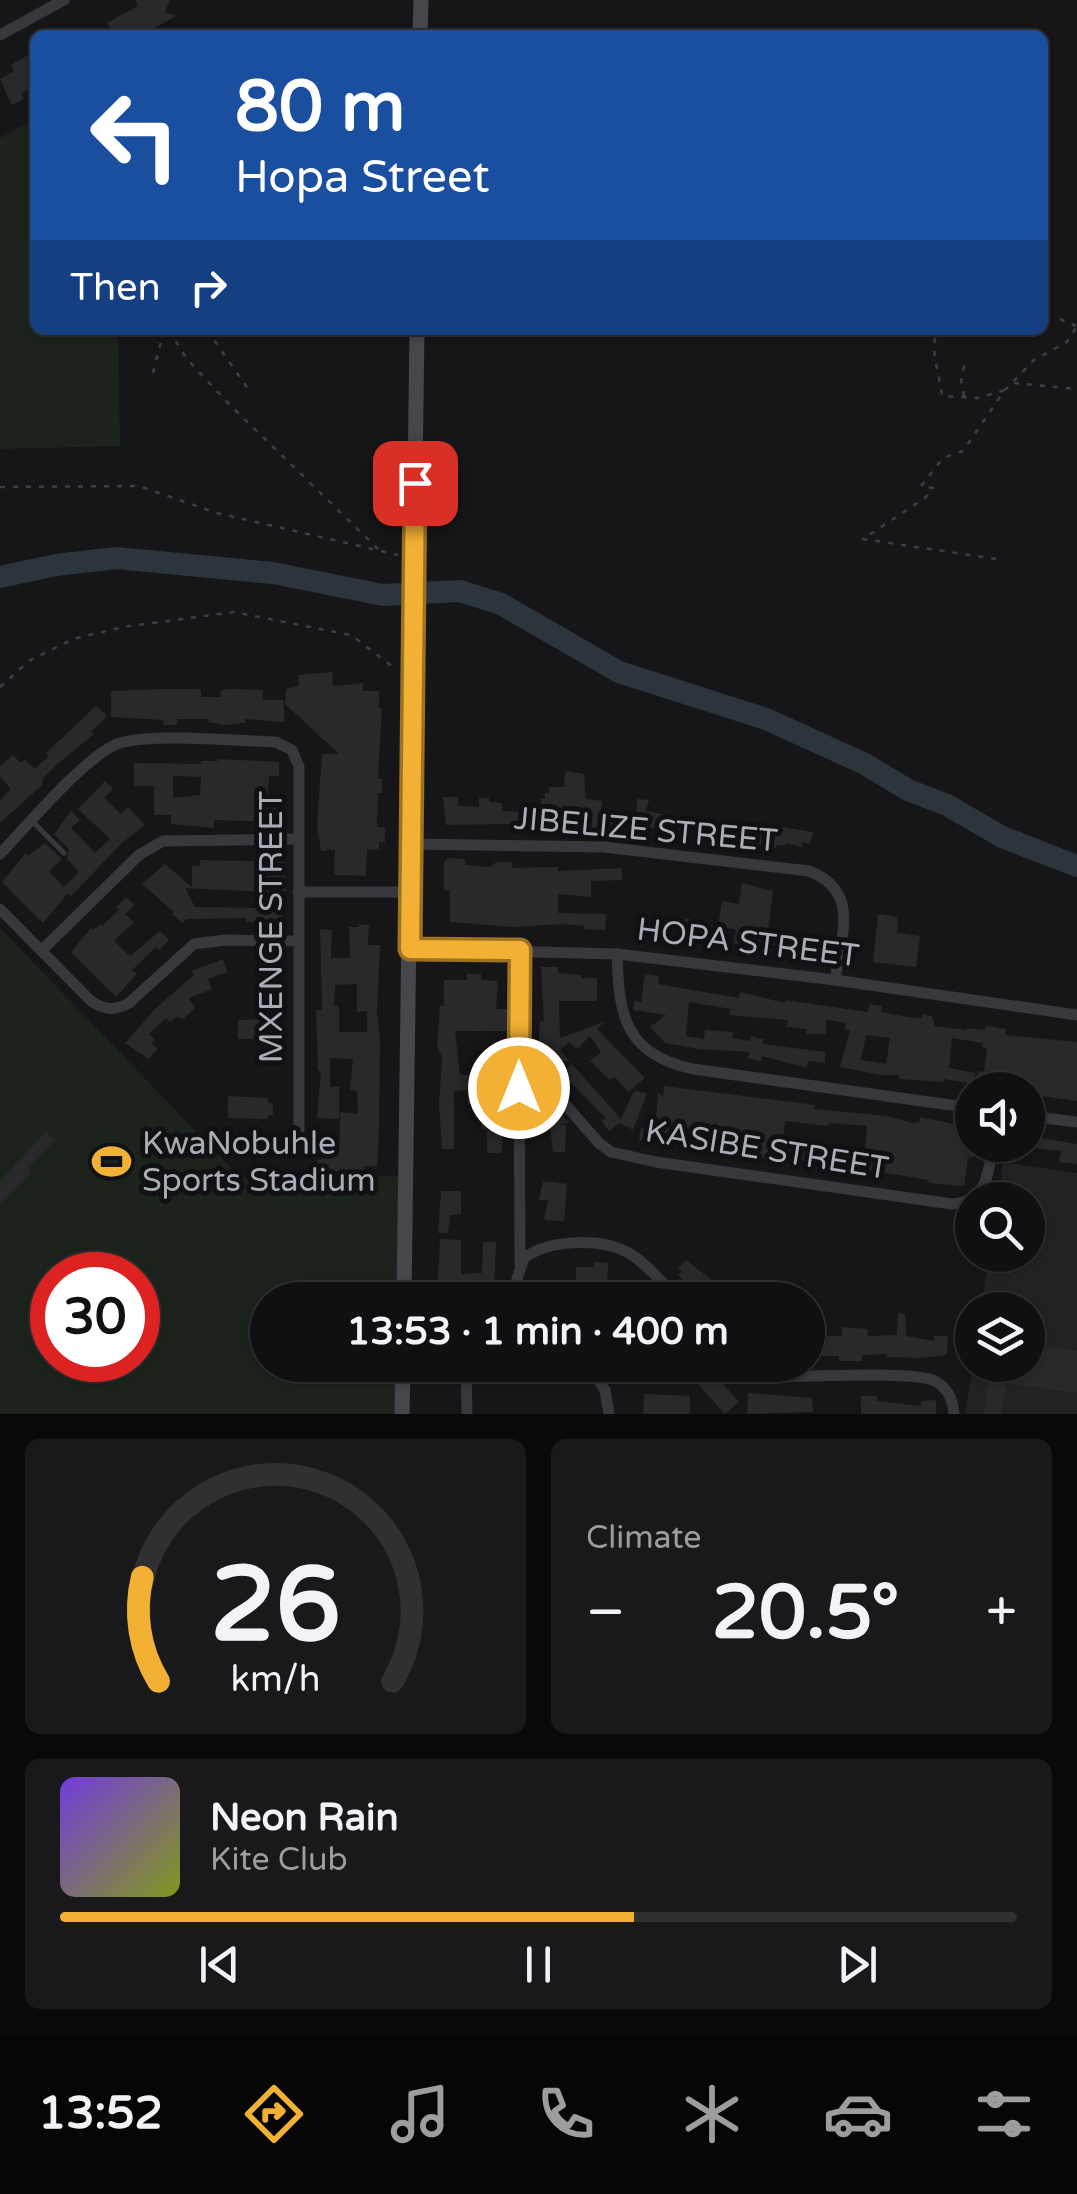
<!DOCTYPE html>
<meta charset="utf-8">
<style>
:root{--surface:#101012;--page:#19191b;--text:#f1f3f6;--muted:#9c9d9f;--line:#303032;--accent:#f2b134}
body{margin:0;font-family:"Varela Round",sans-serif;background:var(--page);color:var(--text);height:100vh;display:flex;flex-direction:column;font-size:38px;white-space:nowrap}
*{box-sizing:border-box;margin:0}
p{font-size:32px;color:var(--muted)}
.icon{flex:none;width:55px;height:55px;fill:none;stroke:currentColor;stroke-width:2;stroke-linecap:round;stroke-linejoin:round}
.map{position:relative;height:1414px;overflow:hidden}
.sheet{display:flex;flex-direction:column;gap:25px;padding:25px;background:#09090a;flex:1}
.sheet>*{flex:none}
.banner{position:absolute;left:30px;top:30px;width:1018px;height:305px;border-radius:15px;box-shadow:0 2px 8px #0004,0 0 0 2px var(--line);background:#1a4fa0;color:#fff;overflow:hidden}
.buttons{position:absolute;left:955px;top:1072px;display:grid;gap:20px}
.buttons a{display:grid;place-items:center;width:90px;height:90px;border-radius:50%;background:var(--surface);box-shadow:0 2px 8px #0004,0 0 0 2px var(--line);font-size:50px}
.speed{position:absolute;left:30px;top:1252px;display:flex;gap:20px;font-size:50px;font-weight:700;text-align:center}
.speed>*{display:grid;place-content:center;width:130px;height:130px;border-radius:50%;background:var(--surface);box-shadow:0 2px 8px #0004,0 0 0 2px var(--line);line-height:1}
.speed .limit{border:15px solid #d22;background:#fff;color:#111}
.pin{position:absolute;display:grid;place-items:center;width:85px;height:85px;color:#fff;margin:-42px;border-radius:20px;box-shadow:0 5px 15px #0006}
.me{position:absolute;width:110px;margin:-55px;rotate:0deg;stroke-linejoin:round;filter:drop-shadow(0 0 8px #0008)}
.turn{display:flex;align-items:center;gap:35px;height:210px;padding:0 40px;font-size:45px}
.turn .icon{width:130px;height:130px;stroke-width:2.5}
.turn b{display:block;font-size:70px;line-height:85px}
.then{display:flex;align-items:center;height:95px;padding:0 40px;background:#0003;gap:20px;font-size:38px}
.big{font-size:75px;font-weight:700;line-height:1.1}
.sheet .card{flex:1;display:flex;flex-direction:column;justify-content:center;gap:15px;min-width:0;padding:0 35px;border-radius:15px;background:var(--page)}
.sheet .dial{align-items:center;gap:0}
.dial svg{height:260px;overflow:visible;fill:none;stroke:var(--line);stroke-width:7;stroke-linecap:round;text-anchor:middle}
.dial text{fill:var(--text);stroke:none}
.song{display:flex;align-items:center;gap:30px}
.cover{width:120px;height:120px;border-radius:15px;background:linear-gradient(135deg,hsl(260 70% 55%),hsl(70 70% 35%))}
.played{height:10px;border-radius:5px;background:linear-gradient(90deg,var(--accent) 60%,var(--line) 60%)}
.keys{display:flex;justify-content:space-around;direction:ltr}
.heat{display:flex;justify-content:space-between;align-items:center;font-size:55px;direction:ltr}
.sheet .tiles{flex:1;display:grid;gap:25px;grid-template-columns:1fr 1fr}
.card:last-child{grid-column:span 2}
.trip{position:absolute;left:250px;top:1282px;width:575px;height:100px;border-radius:50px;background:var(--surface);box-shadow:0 2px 8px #0004,0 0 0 2px var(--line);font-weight:700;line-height:100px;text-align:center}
.tab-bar{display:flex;height:160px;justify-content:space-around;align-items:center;background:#060607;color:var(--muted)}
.tab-bar .icon{width:70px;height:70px}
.tab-bar .selected{color:var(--accent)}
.tab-bar b{font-size:45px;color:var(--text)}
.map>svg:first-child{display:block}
.built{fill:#222225}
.green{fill:#1c231d;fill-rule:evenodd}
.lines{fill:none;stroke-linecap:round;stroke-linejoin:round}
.river{stroke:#2c353c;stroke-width:22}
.building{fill:#29292c;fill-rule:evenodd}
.path{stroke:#3d3f44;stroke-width:2.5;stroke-dasharray:5 8;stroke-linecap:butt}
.lane{stroke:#37383d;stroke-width:5}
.street{stroke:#37383d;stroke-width:11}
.secondary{stroke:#45474d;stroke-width:15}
.route-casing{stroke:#9d7322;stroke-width:25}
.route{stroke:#f2b134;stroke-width:18}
.labels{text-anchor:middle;stroke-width:10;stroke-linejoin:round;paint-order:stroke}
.street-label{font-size:32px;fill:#a8adb8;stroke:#111113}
.poi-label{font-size:32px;fill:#a8adb8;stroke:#111113;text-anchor:start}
</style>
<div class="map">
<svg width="1077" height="1414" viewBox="0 0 1077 1414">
<rect width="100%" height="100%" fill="#161618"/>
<path class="built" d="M1003,1162L1077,1173V1414H965L973,1365H1028V1310H981L989,1255H1028V1200H998Z"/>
<g class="green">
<path d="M35,119V330H118L120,446L0,449V138Z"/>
<path d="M0,928L238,1175L406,1176L405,1300H268V1365H405L404,1414H0ZM52,1275H138V1360H52Z"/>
</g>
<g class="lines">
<path class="river" d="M0,577L56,565L116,558L273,573L383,595L460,591L501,604L619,672L766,719L865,764L908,790L947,805L1002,837L1077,866"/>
</g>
<g class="building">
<path d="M135,0H170L165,12L176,16L149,31L152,35H99L110,28L107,23L138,6Z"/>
<path d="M35,51V86L21,94L24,99L12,105L0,79L14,71L11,66L14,63Z"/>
<path d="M332,672L333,686L363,683V691H379V708H382L378,779H382V793H378L377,827H385V842H379V850L367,849L366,876L334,875L335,850L321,851L317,825L322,754H339L285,704L286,689L299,686L298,675Z"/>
<path d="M164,689H196L201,690V697H220L221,691L227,689L263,690V700H284V722L245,719V723L224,725L208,722L209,719H177V725H163L164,720L111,717V691Z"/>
<path d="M96,706L107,716L91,732L94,734L61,761L43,778L42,785L0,823V800L11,789L0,777V766L13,755L21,763L25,759L35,769L49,756L46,753Z"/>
<path d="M218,759L279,762V776H269L267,808H278V822L214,820V828L171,824V815H154V786H134V763L201,764V761H218ZM173,776L201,777L200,795L173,798Z"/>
<path d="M565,771L584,774L586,799L602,801L601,816L636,817L637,799L649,800L646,811L677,817L674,835L659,833L660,829L626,825V829L609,830L516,824L446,825L443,797H458V806L479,807V798H489V802L502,803V811L540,813L541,799H545V793H549V787H564Z"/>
<path d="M105,781L113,789L104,798L121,814L128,807L145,825L123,842L71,896L68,893L43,923L2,882L26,853L28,856L45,843L62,859L49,871L64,887L79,872L67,859L69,849L54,834L71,811L80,820L71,828L95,853L110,839L78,809Z"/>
<path d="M714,820L730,823L727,842L695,835L696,823L713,825Z"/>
<path d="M781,827L813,832L810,844L803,842L802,847L786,843L785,846L776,845V848L745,843L747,831L764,834V828L780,830Z"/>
<path d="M448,858L465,859V865L491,867L496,862H512V868L558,867V871L622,868V880L591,881V897L558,894V913L606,914L605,930L584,929V926L562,924L514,927L450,922V891L444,890V862Z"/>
<path d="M200,860L283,862L286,891H282V920H277L278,930H261V922H246V918L187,919L182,923L172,914L174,912L142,884L165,864L192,887V866H200ZM185,888L265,892L264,908L195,907Z"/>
<path d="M742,883L773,891L768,930L818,940L817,954L773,945L771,953L734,943L736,929L718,927L722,901L739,904Z"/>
<path d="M126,897L135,905L125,914L134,922L114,941L130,956L160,931L169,940L159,950L156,947L132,970L137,974L116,997L71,952L91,928L93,930L100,924L102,926L119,910L116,907Z"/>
<path d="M878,914L898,917L897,933L920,936L916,967L873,962Z"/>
<path d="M685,918L716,927L715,939L698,937V942L683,941Z"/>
<path d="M359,924L369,925L368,945H380L377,1011L380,1039L379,1134L377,1166H364L365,1176H355L341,1175V1171H317V1160H322V1142L340,1140V1112L358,1114L357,1091L350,1090L353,1059L330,1058V1087H339V1119L317,1118L321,1071H318L316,1010H322L320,929L332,930L331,958H350L349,927H359ZM357,984V1012L367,1011V1032H339V1006H334L335,985Z"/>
<path d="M223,959L227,972L208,979L212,989L189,998L195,1008L183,1019L176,1017L170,1022L166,1018L149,1034L155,1040L151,1043L158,1049L148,1059L125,1043L156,1008L194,975L192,971Z"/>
<path d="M541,967H558V973L581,975V978H597V1001H559L560,1038L604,1022L597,1029L645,1078L628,1092L615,1077L610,1080L590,1061L601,1052L590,1036L577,1049L569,1042L560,1050L570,1061H542V1054H538L540,1021H544Z"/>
<path d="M467,974H481V980L498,981L496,1009H509L508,1031H455L460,1075H480V1065L483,1062H504L502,1153H487V1130L481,1129L482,1105L468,1104L467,1090L454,1091V1149H442L439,1104L442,1057L437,1047L440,1006H444V980H467Z"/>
<path d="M645,974L659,976L658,984L739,998L740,992L785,1003V1000L868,1012L869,1004L882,1006L881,1012L913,1018H922V1014L932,1016L935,1026L966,1030L967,1028L985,1030V1026L1006,1029L1005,1035L1077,1042V1101L1028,1094V1090H1004L1005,1085L977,1081L978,1071L984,1072L987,1048L982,1047L983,1043L952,1038L949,1068L975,1073L973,1084L944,1079L943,1082L899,1079V1075H880L840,1067L850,1030H845L846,1023L826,1020V1034H806L807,1029L787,1027L788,1020L729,1015L731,1009L689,1002L686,1036L704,1039L705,1030L733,1032L732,1038L750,1041L751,1036L763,1039V1044L825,1052V1063L808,1061L807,1068L762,1056L761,1061L748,1059L749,1052L699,1049L665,1043L650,1027L666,1015L633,1010L634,1001L641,1002ZM866,1035L890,1038L886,1064L861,1060Z"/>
<path d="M275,1019V1039H238V1020Z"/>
<path d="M572,1064L621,1119L634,1091L647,1093L633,1130L619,1123L609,1131L601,1121L606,1118L561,1073Z"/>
<path d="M664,1086L815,1105L814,1109L887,1116L912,1123L919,1122L920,1117L958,1125V1118L971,1120L973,1158L968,1157L964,1186L928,1183L929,1180L863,1169L867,1126L829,1123L828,1126L785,1121L783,1142L824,1152L822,1163L789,1159L788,1166L775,1165L776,1160L747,1157L748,1152L702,1149L670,1141L669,1145L639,1140L641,1128L655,1131L658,1092L663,1098Z"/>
<path d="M228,1096L268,1098V1103H273V1115H268V1119L228,1118Z"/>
<path d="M535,1116H563L569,1123L559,1124L566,1125L565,1152H553L550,1126L534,1128Z"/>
<path d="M46,1132L54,1141L27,1169L31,1173L0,1204V1181Z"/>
<path d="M1035,1137L1077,1144V1164L1059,1162L1061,1151L1033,1148Z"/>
<path d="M543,1181L567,1184L564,1221L544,1220L548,1200H539Z"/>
<path d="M441,1191H461V1214L450,1215L448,1233H438Z"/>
<path d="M440,1239L461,1240V1274L482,1273L483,1242H496L494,1290H500V1300H475L476,1295L437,1300Z"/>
<path d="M686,1260L726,1291L731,1287L744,1300H705L678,1275L682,1271L678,1268Z"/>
<path d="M594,1262L608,1263L607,1300H538L539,1285H576V1267H594Z"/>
<path d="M898,1313L905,1314L906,1336L934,1341V1336H948L947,1355L920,1358L886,1357L887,1354L862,1355V1361H839V1356H809L808,1336H842V1327L867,1329L868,1336L897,1335Z"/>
<path d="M1028,1344L1077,1351V1393L1006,1383L1001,1414H984L990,1371L1015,1374L1016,1368L1028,1369Z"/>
<path d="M681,1365H713L726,1379L722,1383L739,1402L725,1414Z"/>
<path d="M748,1393L812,1398L813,1412L747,1414Z"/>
<path d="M644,1394L690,1396V1414H643Z"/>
<path d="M861,1396H877V1401L921,1406V1401L936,1400V1414H861Z"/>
</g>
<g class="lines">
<g class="path">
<path d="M1060,319L1076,326"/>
<path d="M169,330L186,358L227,402L378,549"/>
<path d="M207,330L251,393"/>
<path d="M935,338C932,359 940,375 942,396L978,398L1005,390"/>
<path d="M153,373L164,330"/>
<path d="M1014,383L1077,389"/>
<path d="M964,396L961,379L965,362"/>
<path d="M0,487L139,486L217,513L398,555"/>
<path d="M996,559L863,539L925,498L933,488L921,486L943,458L963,451L1004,391L1034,360L1067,342L1077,326"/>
<path d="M0,687L29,661L73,639L123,627L234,612L351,635L397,670"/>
</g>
<path class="lane" d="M32,821L64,853"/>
<g class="street">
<path d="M0,35L64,0"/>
<path d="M411,844L604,847L809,871C861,891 841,936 835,980"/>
<path d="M0,854C25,828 89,752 120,743C153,733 238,741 276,742L292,750L299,767V1144"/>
<path d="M298,892H411"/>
<path d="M0,909L91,1001C104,1010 115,1011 129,1003L194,944L225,940L298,941"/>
<path d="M410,949L617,954L835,980L1077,1015"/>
<path d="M42,950L139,855L163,841L299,839"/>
<path d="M520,950L519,1052L599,1143L611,1152L656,1162L952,1204C987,1202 988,1174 993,1145"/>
<path d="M617,954C619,1015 624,1054 693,1069L972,1108"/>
<path d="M519,1052L520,1264"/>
<path d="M1028,1116L1077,1122"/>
<path d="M516,1300L517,1279L524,1258C550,1239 604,1237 632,1255C650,1267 664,1285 679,1300"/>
<path d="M466,1365L467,1414"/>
<path d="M588,1365L605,1390L609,1414"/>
<path d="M744,1365L752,1371L767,1376C800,1378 913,1370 935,1381C948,1388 953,1400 954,1414"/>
</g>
<g class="secondary">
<path d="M420,35L421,0"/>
<path d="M404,1300L417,330"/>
<path d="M402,1414L403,1365"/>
</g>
</g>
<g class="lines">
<defs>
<path id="route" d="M415,483L410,949L520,950L519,1088"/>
</defs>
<use href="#route" class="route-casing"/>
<use href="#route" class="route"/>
</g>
<defs>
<symbol id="stadium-bare" viewBox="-9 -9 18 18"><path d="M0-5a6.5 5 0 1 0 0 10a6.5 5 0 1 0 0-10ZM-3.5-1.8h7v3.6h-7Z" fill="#f2b134" stroke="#111113" stroke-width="2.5" paint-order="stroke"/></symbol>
</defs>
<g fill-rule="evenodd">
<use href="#stadium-bare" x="84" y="1134" width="55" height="55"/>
</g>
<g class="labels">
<g class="street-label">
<text transform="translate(646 829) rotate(5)" y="11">JIBELIZE STREET</text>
<text transform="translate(271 927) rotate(-90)" y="11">MXENGE STREET</text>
<text transform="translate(748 942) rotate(7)" y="11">HOPA STREET</text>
<text transform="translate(767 1149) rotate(9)" y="11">KASIBE STREET</text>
</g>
<g class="poi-label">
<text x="142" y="1154">KwaNobuhle<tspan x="142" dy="37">Sports Stadium</tspan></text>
</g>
</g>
</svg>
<div class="buttons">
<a><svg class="icon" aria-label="sound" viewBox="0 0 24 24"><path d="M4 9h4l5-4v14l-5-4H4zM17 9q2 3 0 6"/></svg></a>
<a><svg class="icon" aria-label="search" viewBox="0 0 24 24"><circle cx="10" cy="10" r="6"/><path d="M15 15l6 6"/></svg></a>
<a><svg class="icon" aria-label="layers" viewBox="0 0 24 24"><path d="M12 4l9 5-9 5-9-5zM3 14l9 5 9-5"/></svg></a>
</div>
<div class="speed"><div class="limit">30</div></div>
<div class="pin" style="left:415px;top:483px;background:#d93025"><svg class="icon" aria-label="arrive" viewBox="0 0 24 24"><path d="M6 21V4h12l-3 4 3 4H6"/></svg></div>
<svg class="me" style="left:519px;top:1088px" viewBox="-20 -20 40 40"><circle r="17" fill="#f2b134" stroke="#fff" stroke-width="3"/><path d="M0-11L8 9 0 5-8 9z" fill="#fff"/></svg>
<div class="trip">13:53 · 1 min · 400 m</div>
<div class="banner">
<div class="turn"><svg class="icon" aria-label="left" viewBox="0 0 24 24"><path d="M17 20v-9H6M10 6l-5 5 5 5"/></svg><div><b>80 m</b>Hopa Street</div></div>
<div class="then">Then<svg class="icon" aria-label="right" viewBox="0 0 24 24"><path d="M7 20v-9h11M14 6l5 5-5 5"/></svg></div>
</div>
</div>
<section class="sheet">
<div class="tiles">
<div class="card dial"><svg viewBox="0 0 100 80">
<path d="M14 69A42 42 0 1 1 86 69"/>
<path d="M14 69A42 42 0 0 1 9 37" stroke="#f2b134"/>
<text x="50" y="56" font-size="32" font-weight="700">26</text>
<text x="50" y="72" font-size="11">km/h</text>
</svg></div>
<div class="card"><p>Climate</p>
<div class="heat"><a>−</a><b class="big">20.5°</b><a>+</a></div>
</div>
<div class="card">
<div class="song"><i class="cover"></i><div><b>Neon Rain</b><p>Kite Club</p></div></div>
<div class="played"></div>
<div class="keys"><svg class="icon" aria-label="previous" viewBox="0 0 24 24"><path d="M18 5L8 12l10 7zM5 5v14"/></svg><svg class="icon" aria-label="pause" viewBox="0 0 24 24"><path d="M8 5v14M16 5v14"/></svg><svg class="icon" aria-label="next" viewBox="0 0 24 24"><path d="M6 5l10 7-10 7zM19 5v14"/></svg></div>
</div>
</div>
</section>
<nav class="tab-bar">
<b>13:52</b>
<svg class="icon selected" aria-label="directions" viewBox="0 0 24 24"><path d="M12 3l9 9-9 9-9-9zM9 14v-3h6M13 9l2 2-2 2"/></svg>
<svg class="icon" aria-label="music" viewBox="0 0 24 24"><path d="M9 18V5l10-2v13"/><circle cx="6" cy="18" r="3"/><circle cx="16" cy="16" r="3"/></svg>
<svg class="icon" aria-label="phone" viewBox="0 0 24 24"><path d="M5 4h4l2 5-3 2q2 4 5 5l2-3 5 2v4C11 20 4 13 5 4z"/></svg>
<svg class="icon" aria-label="climate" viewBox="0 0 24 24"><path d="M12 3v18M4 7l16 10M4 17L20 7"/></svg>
<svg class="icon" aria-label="car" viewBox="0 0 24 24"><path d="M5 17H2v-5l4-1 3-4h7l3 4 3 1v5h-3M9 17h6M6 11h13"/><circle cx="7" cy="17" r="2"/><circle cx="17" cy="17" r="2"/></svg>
<svg class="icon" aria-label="filters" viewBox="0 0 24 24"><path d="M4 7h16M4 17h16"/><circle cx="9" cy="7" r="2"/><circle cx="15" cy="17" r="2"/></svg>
</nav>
